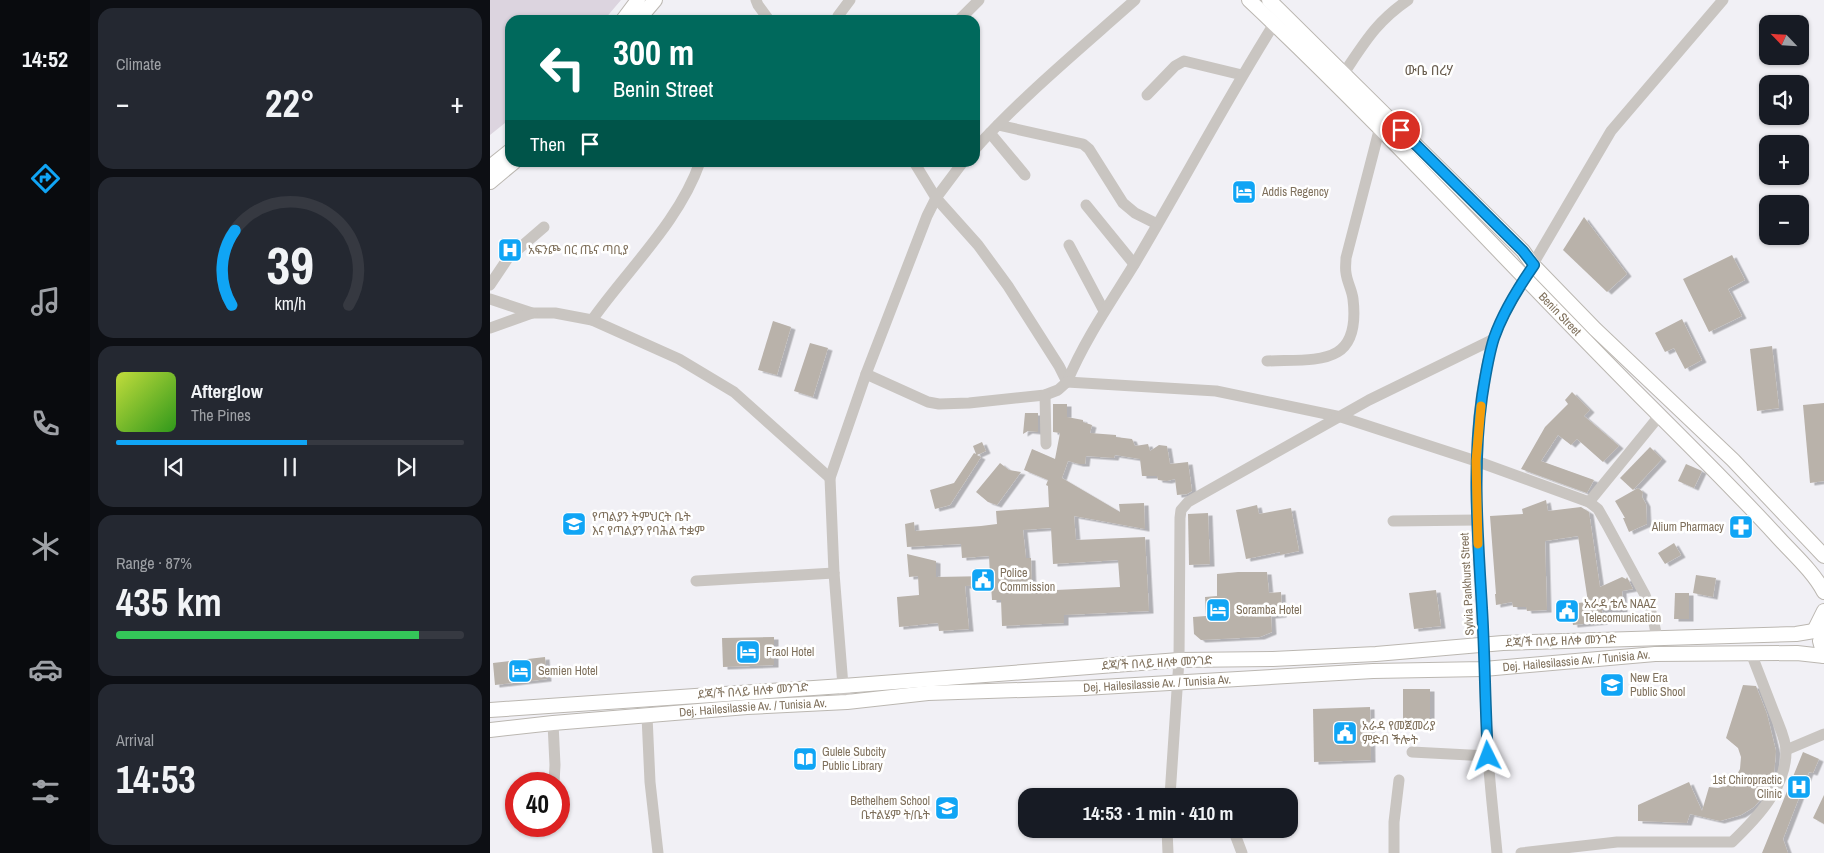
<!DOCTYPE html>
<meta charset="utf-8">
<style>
:root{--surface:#171b24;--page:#242831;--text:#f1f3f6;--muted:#9ea1a6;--line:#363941;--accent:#10a5f5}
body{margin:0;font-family:"Archivo Narrow","Noto Sans Ethiopic",sans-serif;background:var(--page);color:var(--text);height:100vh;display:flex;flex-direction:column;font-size:19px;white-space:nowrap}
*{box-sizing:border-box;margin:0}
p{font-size:16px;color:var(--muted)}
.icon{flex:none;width:28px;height:28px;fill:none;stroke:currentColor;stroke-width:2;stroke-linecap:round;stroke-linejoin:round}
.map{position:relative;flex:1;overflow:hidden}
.details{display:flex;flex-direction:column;gap:8px;padding:8px;background:#0d0f14;width:400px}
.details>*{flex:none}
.hud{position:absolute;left:15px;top:15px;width:475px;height:152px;border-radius:15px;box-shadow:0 1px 4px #0004;background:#00695c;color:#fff;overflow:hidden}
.needle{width:32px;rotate:295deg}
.controls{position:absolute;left:1269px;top:15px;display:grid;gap:10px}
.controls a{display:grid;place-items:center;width:50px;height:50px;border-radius:10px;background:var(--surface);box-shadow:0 1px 4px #0004;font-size:25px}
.speed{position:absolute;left:15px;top:772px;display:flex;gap:10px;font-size:25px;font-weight:700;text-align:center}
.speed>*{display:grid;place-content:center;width:65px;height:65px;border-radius:50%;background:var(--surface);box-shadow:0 1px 4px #0004;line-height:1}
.speed .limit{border:8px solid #d22;background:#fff;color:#111}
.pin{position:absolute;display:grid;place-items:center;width:42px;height:42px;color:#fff;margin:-21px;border:2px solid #fff;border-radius:50%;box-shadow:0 1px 5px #0007}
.me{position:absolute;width:55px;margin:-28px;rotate:357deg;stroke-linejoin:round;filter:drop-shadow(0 0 4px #0008)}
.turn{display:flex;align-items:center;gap:18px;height:105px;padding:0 25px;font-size:22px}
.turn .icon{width:65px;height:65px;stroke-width:2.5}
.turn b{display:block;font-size:35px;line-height:42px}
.then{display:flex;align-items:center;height:48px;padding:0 25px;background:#0003;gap:10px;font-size:19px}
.big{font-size:38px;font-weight:700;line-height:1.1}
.details .widget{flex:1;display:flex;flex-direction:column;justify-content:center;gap:8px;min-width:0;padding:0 18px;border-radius:15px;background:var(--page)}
.details .dial{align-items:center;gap:0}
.dial svg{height:130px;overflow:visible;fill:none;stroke:var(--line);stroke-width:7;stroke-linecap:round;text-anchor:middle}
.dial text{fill:var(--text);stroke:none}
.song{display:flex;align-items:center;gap:15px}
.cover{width:60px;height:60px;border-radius:8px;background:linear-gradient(135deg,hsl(70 70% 55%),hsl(110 70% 35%))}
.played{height:5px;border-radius:2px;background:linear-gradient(90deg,var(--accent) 55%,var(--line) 55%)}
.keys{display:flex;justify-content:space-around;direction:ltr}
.heat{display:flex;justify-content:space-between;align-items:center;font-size:28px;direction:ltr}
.charge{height:8px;border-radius:4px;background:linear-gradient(90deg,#34c759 87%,var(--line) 0)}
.trip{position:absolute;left:528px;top:788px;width:280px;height:50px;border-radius:15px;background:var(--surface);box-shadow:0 1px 4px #0004;font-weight:700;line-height:50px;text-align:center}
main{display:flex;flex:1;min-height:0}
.tabs{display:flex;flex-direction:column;width:90px;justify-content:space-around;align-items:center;background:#090b0e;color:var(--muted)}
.tabs .icon{width:35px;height:35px}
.tabs .current{color:var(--accent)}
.tabs b{font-size:22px;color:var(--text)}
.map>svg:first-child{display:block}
.green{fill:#dcd4df}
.building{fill:#b9b2aa;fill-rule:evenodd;filter:url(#shadow)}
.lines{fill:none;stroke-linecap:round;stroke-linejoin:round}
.major-casing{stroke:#bbb7b1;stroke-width:16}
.minor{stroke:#c9c5c1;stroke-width:11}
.major{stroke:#fff;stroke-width:14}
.route-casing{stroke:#0a6b9f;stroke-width:12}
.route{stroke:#10a5f5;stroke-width:9}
.slow{stroke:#f59e0b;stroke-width:9}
.labels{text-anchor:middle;stroke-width:5;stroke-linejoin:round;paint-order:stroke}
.poi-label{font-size:12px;fill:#7f705c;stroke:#fff;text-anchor:start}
.street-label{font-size:12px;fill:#7f705c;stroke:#fff}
.neighbourhood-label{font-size:14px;fill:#695d4f;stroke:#fff}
</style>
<main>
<nav class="tabs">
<b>14:52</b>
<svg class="icon current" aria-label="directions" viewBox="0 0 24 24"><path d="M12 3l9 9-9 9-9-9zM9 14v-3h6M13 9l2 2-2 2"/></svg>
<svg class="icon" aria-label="music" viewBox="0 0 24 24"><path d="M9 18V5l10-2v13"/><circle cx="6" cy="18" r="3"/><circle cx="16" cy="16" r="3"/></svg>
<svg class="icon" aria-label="phone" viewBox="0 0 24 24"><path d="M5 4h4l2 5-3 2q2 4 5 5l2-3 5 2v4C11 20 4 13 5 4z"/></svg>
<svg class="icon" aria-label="climate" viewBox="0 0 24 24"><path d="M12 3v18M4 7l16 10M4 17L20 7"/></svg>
<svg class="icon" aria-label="car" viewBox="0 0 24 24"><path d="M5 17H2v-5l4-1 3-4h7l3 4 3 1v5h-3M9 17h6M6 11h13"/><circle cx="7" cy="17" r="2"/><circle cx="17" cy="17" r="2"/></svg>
<svg class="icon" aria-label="filters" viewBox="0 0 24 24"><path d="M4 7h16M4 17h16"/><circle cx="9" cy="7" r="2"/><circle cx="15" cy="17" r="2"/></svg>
</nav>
<section class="details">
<div class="widget"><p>Climate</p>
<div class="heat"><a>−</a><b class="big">22°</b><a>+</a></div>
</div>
<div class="widget dial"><svg viewBox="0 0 100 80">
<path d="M14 69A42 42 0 1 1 86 69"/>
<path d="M14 69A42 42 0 0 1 16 23" stroke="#10a5f5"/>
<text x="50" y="56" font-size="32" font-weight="700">39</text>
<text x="50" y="72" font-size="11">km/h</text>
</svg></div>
<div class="widget">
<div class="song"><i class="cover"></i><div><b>Afterglow</b><p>The Pines</p></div></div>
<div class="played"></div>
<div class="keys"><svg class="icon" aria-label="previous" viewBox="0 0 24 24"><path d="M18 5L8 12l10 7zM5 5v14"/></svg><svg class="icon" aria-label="pause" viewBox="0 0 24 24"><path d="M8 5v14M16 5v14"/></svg><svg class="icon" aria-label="next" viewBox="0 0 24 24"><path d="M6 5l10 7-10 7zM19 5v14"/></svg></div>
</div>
<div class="widget"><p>Range · 87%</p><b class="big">435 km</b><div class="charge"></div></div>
<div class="widget"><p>Arrival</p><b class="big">14:53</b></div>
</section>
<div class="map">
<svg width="1334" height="853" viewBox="0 0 1334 853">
<defs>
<filter id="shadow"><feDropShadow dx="4.5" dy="2.5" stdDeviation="0" flood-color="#0004"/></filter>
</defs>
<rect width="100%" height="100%" fill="#f1f0f5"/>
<path class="green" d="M0,0H131L114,20H20V119L0,135Z"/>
<g class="building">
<path d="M1094,217L1137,274L1117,292L1073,250Z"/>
<path d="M1242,255L1255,280L1238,289L1252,316L1219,332L1193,279Z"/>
<path d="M1192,319L1212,360L1195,369L1184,348L1175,352L1165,333Z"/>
<path d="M283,321L301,327L287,375L268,370Z"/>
<path d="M320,343L338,348L323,397L304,391Z"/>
<path d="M1282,346L1289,408L1267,411L1260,349Z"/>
<path d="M1082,392L1100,410L1094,416L1129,446L1113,462L1087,439L1081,445L1068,435L1051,461L1104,480L1097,493L1031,469L1055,427L1078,404L1075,400Z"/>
<path d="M1334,403V481L1320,483L1313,405Z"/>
<path d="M563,404H577V417L593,420V422L602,425L600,433L626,435V437L642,439L645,446L658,444L660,451L669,445L677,446L680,464L698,462L702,491L697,494L687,495L685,479L677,481L668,480L667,476H652L650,459L625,455L624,458L596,456L595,464H589L578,461L572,478L630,512L629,504L654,503L655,529L584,516L586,540L655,537L659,611L574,615V623L512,626L511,600H502L501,585L475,586L479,629L449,631L448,623L409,627L407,597L429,595L428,576L419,577L417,554L446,561V577L500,576L499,556L472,558L471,544L417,547L415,524L424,522L425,531L491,526L507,524L506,511L559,507L558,486L556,485L558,480L534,470L542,449L565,459L570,433L563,432ZM561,528L563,564L628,560L630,587L566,590V588L542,589L541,558H536L533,530Z"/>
<path d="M535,413H548V432L538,431L533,434Z"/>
<path d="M492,442L496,451L487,455L491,457L460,505L445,509L440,490L464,483L484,453L486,454L483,446Z"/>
<path d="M1160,447L1172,459L1143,490L1130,478Z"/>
<path d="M510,463L519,470L531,472L507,505L498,502L486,492Z"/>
<path d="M1196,464L1212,471L1204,488L1188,481Z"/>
<path d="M1148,488L1153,492L1152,497L1156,504L1157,524L1139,532L1133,518H1135L1125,501Z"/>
<path d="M1056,500L1058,511L1091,507L1099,512L1110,587L1132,577L1136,579L1137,577L1143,589L1132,591L1133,610H1112L1113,622L1083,625L1081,610L1088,609L1087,603L1098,602L1088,536L1055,541L1057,610L1037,611L1036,607H1023L1022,602L1006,605L1005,594H1006L1000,516L1033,514L1032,509Z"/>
<path d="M767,505L769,514L801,508L809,551L790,555V552L756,559L746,510Z"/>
<path d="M718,513L720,564L699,565L698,514Z"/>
<path d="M1184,543L1191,555L1175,564L1168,553Z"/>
<path d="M748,572H777L779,593L791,592L792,615L781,616L782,632L770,637L711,640L704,634L703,617L716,616L715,597L727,596V574Z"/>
<path d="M1206,575L1226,578L1223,597L1203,593Z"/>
<path d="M946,590L951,626L924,629L919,593Z"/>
<path d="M1185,593H1199V619H1184Z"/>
<path d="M284,637V665L233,667L232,638Z"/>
<path d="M55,657L57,679L5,685L3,663Z"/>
<path d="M1253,685L1266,686L1277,714L1286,751L1284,775L1271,799L1264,807L1251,815L1230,821L1200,814L1197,823L1148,821V805L1199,782L1212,811L1219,787L1228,788L1235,786L1244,780L1250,769L1251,757L1248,748L1236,738Z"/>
<rect x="913" y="689" width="27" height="33"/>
<path d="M880,707L881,760L824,762L823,709Z"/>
<path d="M1313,752L1329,759L1323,773L1319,772L1293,839L1298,853H1272Z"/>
<path d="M1334,795V824L1323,818Z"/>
</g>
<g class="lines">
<defs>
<g id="major">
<path id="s1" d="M759,0C894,127 1019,264 1150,396C1196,442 1242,487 1286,535C1302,553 1323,571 1334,592"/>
<path d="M779,0L1033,251L1043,265L1105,329L1243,460L1334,556"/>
<path d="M133,20L148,0"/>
<path d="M148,20L165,0"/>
<path d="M0,167L20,151"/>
<path d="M0,182L24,162"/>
<path d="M1324,631L1334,611"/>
<path d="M1334,631L1330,641L1334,656"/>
<path d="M0,710L353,686L689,660L783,659L886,654L1013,643L1306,634L1324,631L1334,626"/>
<path id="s2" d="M0,730L63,723L257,707L357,702L438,693L594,688L883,671L994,669L1165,654L1307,653L1334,656"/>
</g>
</defs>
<use href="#major" class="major-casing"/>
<g class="minor">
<path d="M266,0L268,5L279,20"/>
<path d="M348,16L360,0"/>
<path d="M469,20L489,0"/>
<path d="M852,80L854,73C875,42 886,22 918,0"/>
<path d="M657,95L685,66L694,61L752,75"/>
<path d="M508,125L593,144L599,149L633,203L645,213L667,224"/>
<path d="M500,133L535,175"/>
<path d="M485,149C534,95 591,48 645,0"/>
<path d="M424,162L446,198L488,245L518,286L569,366L577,382"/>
<path d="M596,205L644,264"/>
<path d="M579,245L614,311"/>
<path d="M0,285L18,258L54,227"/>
<path d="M0,299L42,313H65L102,320L189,359L244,392L340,478"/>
<path d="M102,320C138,269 189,222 210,162"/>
<path d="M0,328L42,313"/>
<path d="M777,361C828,359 871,367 863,299C862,290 857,282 856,273C855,268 856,263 856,258L890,127L892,123"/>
<path d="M376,374L438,402L449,404L479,403L555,395L568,390L577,382C595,339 621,302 645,263C692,184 735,102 784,24"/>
<path d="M577,382L726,391L851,417L986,461L1099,502L1170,415"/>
<path d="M555,395L556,444"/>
<path d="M1099,502L1108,509L1116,523L1155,595L1163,618L1167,638"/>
<path d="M903,521L987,520"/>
<path d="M206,581L344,573"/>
<path d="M357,702L353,686L344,573L340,478L376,374L437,216L446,198L473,162"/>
<path d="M157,716L160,782L168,853"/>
<path d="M63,723L65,765L64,783"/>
<path d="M1296,750L1334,734"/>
<path d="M922,752L998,756"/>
<path d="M680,796L689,660L690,518L691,510L698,502L879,400L1004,339"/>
<path d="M677,829L678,853"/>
<path d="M743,829L752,853"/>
<path d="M904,853V822L909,780"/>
<path d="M1007,853C1004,820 1000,788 998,755C995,713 995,672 993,630C988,534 976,435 1003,341C1008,324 1018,308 1026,293L1121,131L1233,0"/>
<path d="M1031,853L1127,842H1242C1266,819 1296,788 1296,752C1296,739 1289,726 1285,715C1277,694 1269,674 1261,653"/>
</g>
<use href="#major" class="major"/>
</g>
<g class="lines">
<defs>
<path id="route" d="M911,130L1033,251L1044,265C1028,288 1013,312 1004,338C998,357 995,378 992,397C982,468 988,538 992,608C995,657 995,707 998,756"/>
</defs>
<use href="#route" class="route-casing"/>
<use href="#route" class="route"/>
<path class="slow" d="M988,544L986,461L991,406"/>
</g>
<defs>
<symbol id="hotel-square" viewBox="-11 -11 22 22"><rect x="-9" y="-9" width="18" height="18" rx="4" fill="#10a5f5" stroke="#fff"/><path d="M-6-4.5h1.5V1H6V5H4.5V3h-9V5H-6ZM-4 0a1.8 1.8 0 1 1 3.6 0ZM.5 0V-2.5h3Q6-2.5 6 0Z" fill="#fff"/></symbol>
<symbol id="hospital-square" viewBox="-11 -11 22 22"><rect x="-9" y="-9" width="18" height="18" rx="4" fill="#10a5f5" stroke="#fff"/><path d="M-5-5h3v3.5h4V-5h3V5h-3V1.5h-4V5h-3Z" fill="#fff"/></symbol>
<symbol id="school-square" viewBox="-11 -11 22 22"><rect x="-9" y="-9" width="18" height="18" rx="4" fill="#10a5f5" stroke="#fff"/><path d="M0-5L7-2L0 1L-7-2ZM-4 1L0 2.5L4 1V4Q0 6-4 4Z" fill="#fff"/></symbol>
<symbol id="pharmacy-square" viewBox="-11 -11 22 22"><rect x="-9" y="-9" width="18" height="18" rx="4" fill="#10a5f5" stroke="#fff"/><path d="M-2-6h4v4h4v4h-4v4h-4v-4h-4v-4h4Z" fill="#fff"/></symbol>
<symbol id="civic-square" viewBox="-11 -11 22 22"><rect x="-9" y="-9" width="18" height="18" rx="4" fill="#10a5f5" stroke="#fff"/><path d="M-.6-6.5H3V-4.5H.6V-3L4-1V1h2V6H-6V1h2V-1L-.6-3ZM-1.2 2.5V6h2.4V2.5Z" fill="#fff"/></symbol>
<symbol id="library-square" viewBox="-11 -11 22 22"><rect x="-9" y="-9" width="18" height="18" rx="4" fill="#10a5f5" stroke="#fff"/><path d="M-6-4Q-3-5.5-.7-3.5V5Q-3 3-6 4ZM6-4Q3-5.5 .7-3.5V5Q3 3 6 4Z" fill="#fff"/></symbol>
</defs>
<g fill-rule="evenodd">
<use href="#hotel-square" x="740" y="178" width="28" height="28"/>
<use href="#hospital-square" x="6" y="236" width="28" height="28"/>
<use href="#school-square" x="70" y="510" width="28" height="28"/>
<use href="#pharmacy-square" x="1237" y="513" width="28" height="28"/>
<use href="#civic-square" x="479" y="566" width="28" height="28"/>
<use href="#hotel-square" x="714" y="596" width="28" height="28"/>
<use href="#civic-square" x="1063" y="597" width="28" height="28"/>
<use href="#hotel-square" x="244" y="638" width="28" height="28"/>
<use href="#hotel-square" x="16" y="657" width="28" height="28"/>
<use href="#school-square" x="1108" y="671" width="28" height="28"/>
<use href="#civic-square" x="841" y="719" width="28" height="28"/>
<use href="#library-square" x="301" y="745" width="28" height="28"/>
<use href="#hospital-square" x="1295" y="773" width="28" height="28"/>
<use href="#school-square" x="443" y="794" width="28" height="28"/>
</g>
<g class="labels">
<g class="poi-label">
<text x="772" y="196">Addis Regency</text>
<text x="38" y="254">አፍንጮ በር ጤና ጣቢያ</text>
<text x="102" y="521">የጣልያን ትምህርት ቤት<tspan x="102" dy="14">እና የጣልያን የባሕል ተቋም</tspan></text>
<text x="1234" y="531" text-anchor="end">Alium Pharmacy</text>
<text x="510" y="577">Police<tspan x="510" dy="14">Commission</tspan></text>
<text x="1094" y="608">አራዳ ቴሌ NAAZ<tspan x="1094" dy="14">Telecomunication</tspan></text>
<text x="746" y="614">Soramba Hotel</text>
<text x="276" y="656">Fraol Hotel</text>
<text x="48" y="675">Semien Hotel</text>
<text x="1140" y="682">New Era<tspan x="1140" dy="14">Public Shool</tspan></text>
<text x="872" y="730">አራዳ የመጀመሪያ<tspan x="872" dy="14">ምድብ ችሎት</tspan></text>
<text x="332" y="756">Gulele Subcity<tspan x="332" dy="14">Public Library</tspan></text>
<text x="1292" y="784" text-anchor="end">1st Chiropractic<tspan x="1292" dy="14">Clinic</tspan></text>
<text x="440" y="805" text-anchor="end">Bethelhem School<tspan x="440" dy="14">ቤተልሄም ት/ቤት</tspan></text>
</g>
<g class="street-label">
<text dy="4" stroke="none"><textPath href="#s1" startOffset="442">Benin Street</textPath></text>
<text transform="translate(977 584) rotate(-93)" y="4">Sylvia Pankhurst Street</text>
<text transform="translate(1071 641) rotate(-2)" y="4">ደጃ/ች በላይ ዘለቀ መንገድ</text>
<text dy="4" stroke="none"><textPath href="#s2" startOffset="1089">Dej. Hailesilassie Av. / Tunisia Av.</textPath></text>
<text transform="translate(667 663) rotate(-3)" y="4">ደጃ/ች በላይ ዘለቀ መንገድ</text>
<text dy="4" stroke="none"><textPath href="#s2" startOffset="669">Dej. Hailesilassie Av. / Tunisia Av.</textPath></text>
<text transform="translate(263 691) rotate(-4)" y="4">ደጃ/ች በላይ ዘለቀ መንገድ</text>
<text dy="4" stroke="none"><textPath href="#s2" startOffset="264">Dej. Hailesilassie Av. / Tunisia Av.</textPath></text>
</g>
<g class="neighbourhood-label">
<text x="939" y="75">ውቤ በረሃ</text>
</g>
</g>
</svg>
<div class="controls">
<a><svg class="needle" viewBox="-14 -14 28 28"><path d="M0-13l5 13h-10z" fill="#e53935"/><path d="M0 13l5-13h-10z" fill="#9ea1a6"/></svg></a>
<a><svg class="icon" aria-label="sound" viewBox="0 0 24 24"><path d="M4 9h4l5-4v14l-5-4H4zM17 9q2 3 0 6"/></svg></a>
<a>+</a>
<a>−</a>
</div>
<div class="speed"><div class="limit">40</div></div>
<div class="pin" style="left:911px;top:130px;background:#d93025"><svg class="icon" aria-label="arrive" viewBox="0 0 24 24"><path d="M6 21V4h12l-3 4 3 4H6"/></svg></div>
<svg class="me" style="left:998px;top:756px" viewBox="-20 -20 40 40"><path d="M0-17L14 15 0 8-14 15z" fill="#10a5f5" stroke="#fff" stroke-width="4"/></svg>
<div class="trip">14:53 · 1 min · 410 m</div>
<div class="hud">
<div class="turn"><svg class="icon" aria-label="left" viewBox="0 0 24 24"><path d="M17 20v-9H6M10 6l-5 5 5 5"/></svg><div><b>300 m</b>Benin Street</div></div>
<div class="then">Then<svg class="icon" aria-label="arrive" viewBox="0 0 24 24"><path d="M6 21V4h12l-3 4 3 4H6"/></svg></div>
</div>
</div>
</main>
